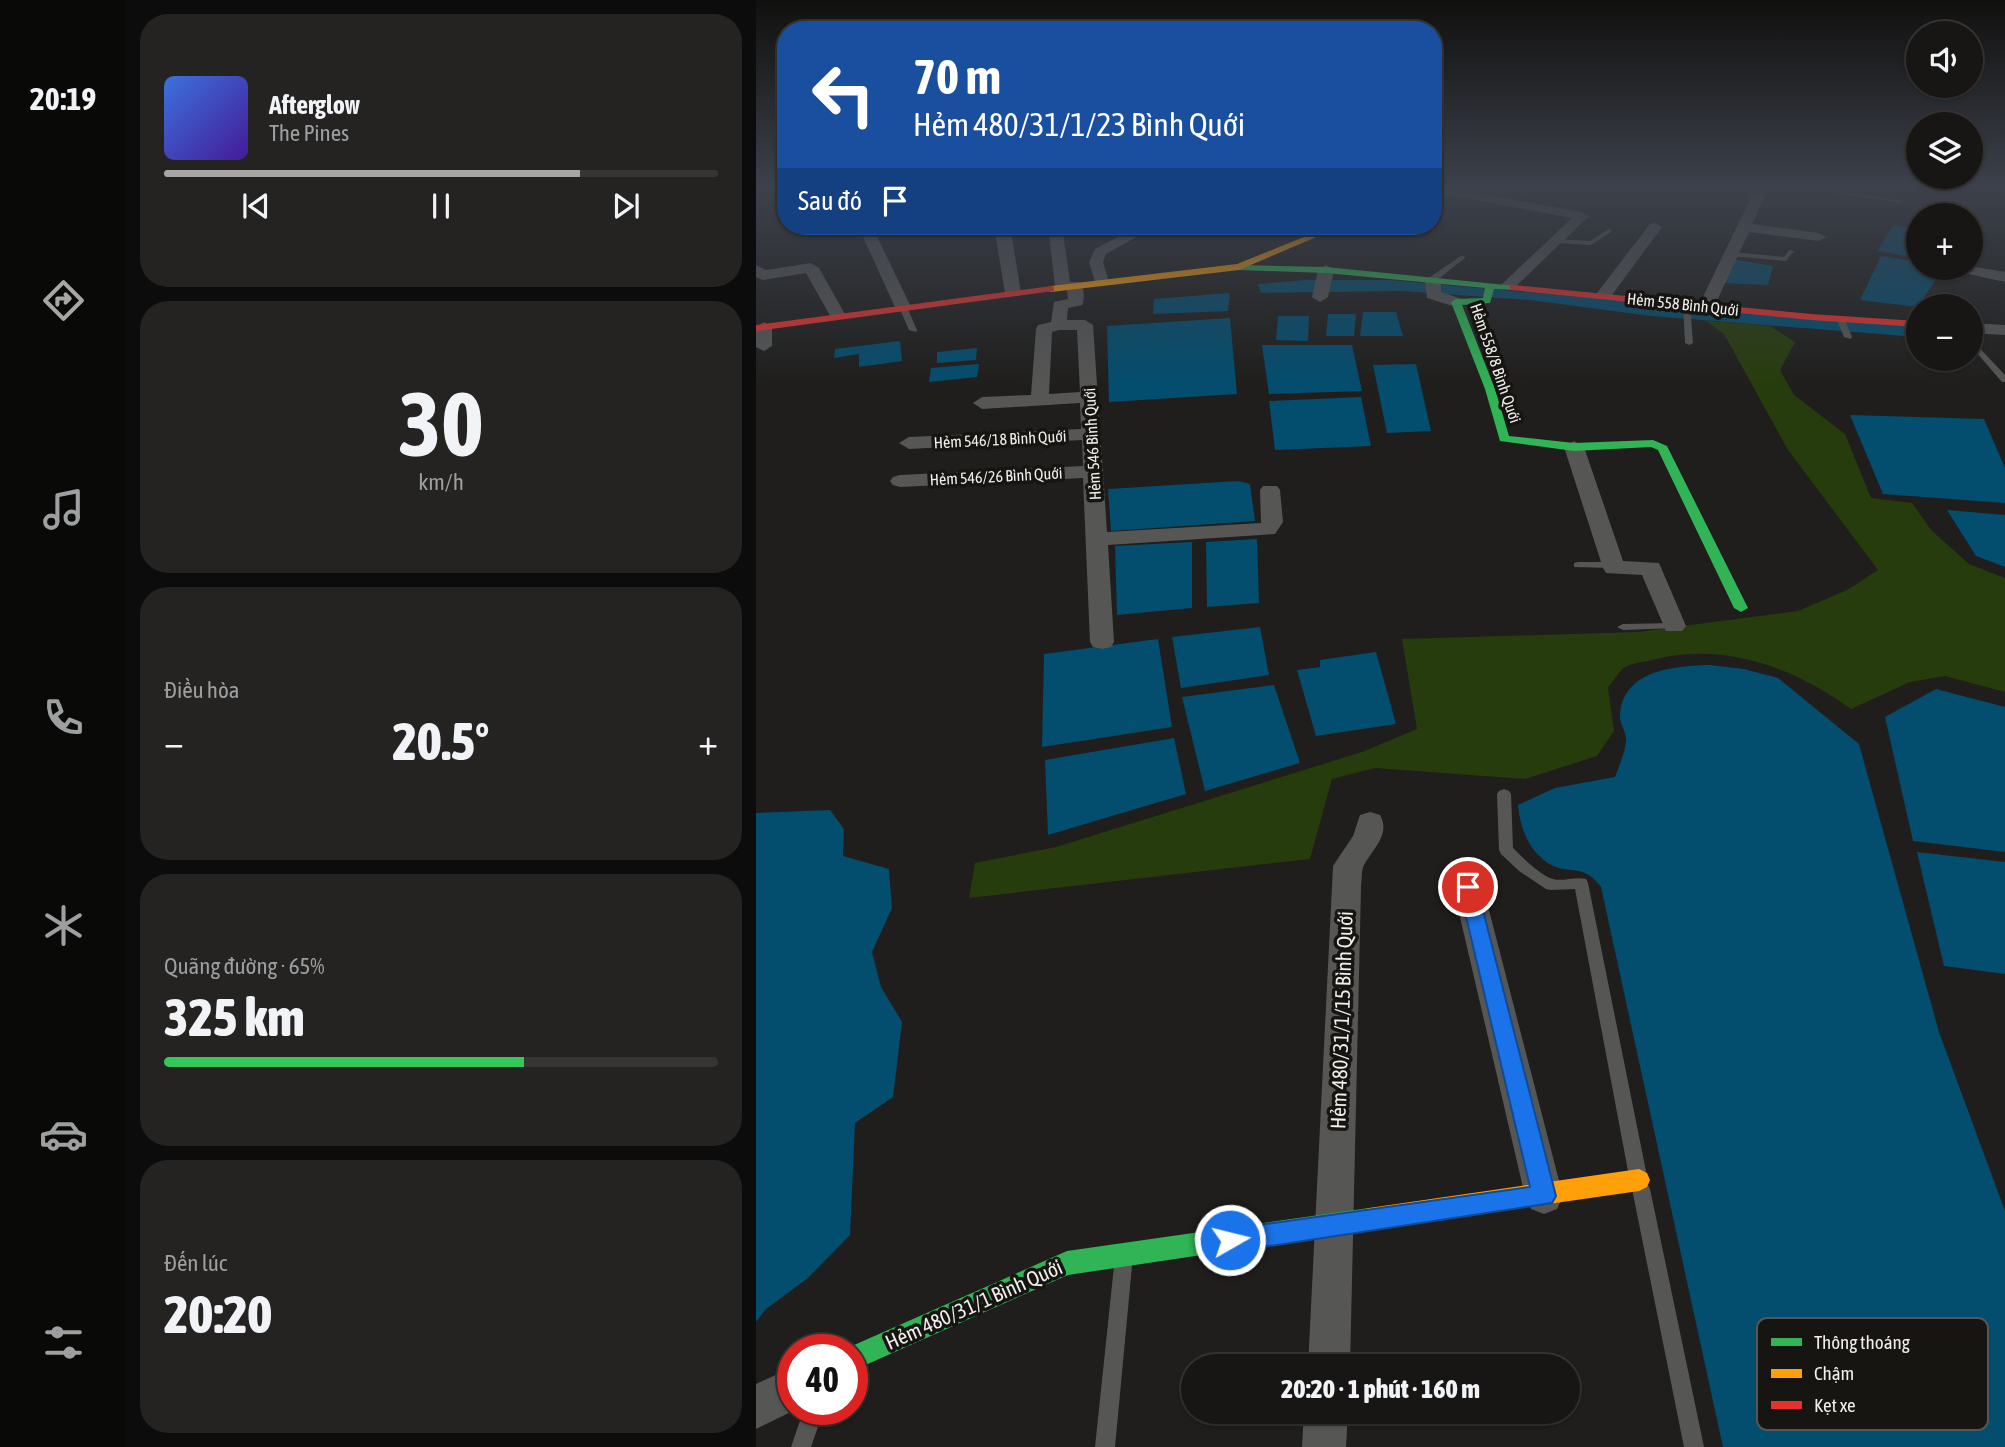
<!DOCTYPE html>
<html lang="vi">
<meta charset="utf-8">
<style>
:root{--surface:#171615;--page:#242322;--text:#f1f3f6;--muted:#9e9fa0;--line:#363534;--accent:#a7a6a4}
body{margin:0;font-family:"Asap Condensed",sans-serif;background:var(--page);color:var(--text);height:100vh;display:flex;flex-direction:column;font-size:26px;white-space:nowrap}
*{box-sizing:border-box;margin:0}
p{font-size:23px;color:var(--muted)}
.icon{flex:none;width:38px;height:38px;fill:none;stroke:currentColor;stroke-width:2;stroke-linecap:round;stroke-linejoin:round}
.map{position:relative;flex:1;overflow:hidden}
.side{display:flex;flex-direction:column;gap:14px;padding:14px;background:#0d0c0c;width:630px}
.side>*{flex:none}
.banner{position:absolute;left:21px;top:21px;width:665px;height:214px;border-radius:28px;box-shadow:0 2px 5px #0004,0 0 0 2px var(--line);background:#1a4fa0;color:#fff;overflow:hidden}
.controls{position:absolute;left:1150px;top:21px;display:grid;gap:14px}
.controls a{display:grid;place-items:center;width:77px;height:77px;border-radius:50%;background:var(--surface);box-shadow:0 2px 5px #0004,0 0 0 2px var(--line);font-size:35px}
.speed{position:absolute;left:21px;top:1334px;display:flex;gap:14px;font-size:35px;font-weight:700;text-align:center}
.speed>*{display:grid;place-content:center;width:91px;height:91px;border-radius:50%;background:var(--surface);box-shadow:0 2px 5px #0004,0 0 0 2px var(--line);line-height:1}
.speed .limit{border:10px solid #d22;background:#fff;color:#111}
.pin{position:absolute;display:grid;place-items:center;width:60px;height:60px;color:#fff;margin:-30px;border:4px solid #fff;border-radius:50%;box-shadow:0 2px 7px #0007}
.me{position:absolute;width:77px;margin:-38px;rotate:82deg;stroke-linejoin:round;filter:drop-shadow(0 0 5px #0008)}
.turn{display:flex;align-items:center;gap:24px;height:147px;padding:0 21px;font-size:32px}
.turn .icon{width:91px;height:91px;stroke-width:2.5}
.turn b{display:block;font-size:49px;line-height:60px}
.then{display:flex;align-items:center;height:66px;padding:0 21px;background:#0003;gap:14px;font-size:26px}
.big{font-size:52px;font-weight:800;line-height:1.1}
.side .widget{flex:1;display:flex;flex-direction:column;justify-content:center;gap:10px;min-width:0;padding:0 24px;border-radius:28px;background:var(--page)}
.side .dial{align-items:center;gap:0}
.dial b{font-size:91px;line-height:1}
.song{display:flex;align-items:center;gap:21px}
.cover{width:84px;height:84px;border-radius:10px;background:linear-gradient(135deg,hsl(220 70% 55%),hsl(260 70% 35%))}
.played{height:7px;border-radius:4px;background:linear-gradient(90deg,var(--accent) 75%,var(--line) 75%)}
.keys{display:flex;justify-content:space-around;direction:ltr}
.heat{display:flex;justify-content:space-between;align-items:center;font-size:38px;direction:ltr}
.charge{height:10px;border-radius:5px;background:linear-gradient(90deg,#34c759 65%,var(--line) 0)}
.trip{position:absolute;left:425px;top:1354px;width:399px;height:70px;border-radius:35px;background:var(--surface);box-shadow:0 2px 5px #0004,0 0 0 2px var(--line);font-weight:800;line-height:70px;text-align:center}
main{display:flex;flex:1;min-height:0}
.tab-bar{display:flex;flex-direction:column;width:126px;justify-content:space-around;align-items:center;background:#090908;color:var(--muted)}
.tab-bar .icon{width:49px;height:49px}
.tab-bar .on{color:var(--accent)}
.tab-bar b{font-size:32px;color:var(--text)}
.map>svg:first-child{display:block}
.green{fill:#263c0c}
.water{fill:#034d6e}
.lines{fill:none;stroke-linecap:round;stroke-linejoin:round}
.lane{fill:#565655;fill-rule:evenodd}
.street{fill:#565655;fill-rule:evenodd}
.fast{fill:#30b455;fill-rule:evenodd}
.slow{fill:#ff9f0a;fill-rule:evenodd}
.jam{fill:#e5322d;fill-rule:evenodd}
.route{fill:#1a73e8;stroke:#114b97;stroke-width:2}
.labels{text-anchor:middle;stroke-width:7;stroke-linejoin:round;paint-order:stroke}
.far-street-label{font-size:16px;fill:#f0efed;stroke:#161512}
.near-street-label{font-size:21px;fill:#f0efed;stroke:#161512}
.key{fill:#161512;stroke:#575654;stroke-width:2}
.key-label{font-size:19px;fill:#f0efed}
</style>
<main>
<nav class="tab-bar">
<b>20:19</b>
<svg class="icon on" aria-label="directions" viewBox="0 0 24 24"><path d="M12 3l9 9-9 9-9-9zM9 14v-3h6M13 9l2 2-2 2"/></svg>
<svg class="icon" aria-label="music" viewBox="0 0 24 24"><path d="M9 18V5l10-2v13"/><circle cx="6" cy="18" r="3"/><circle cx="16" cy="16" r="3"/></svg>
<svg class="icon" aria-label="phone" viewBox="0 0 24 24"><path d="M5 4h4l2 5-3 2q2 4 5 5l2-3 5 2v4C11 20 4 13 5 4z"/></svg>
<svg class="icon" aria-label="climate" viewBox="0 0 24 24"><path d="M12 3v18M4 7l16 10M4 17L20 7"/></svg>
<svg class="icon" aria-label="car" viewBox="0 0 24 24"><path d="M5 17H2v-5l4-1 3-4h7l3 4 3 1v5h-3M9 17h6M6 11h13"/><circle cx="7" cy="17" r="2"/><circle cx="17" cy="17" r="2"/></svg>
<svg class="icon" aria-label="filters" viewBox="0 0 24 24"><path d="M4 7h16M4 17h16"/><circle cx="9" cy="7" r="2"/><circle cx="15" cy="17" r="2"/></svg>
</nav>
<section class="side">
<div class="widget">
<div class="song"><i class="cover"></i><div><b>Afterglow</b><p>The Pines</p></div></div>
<div class="played"></div>
<div class="keys"><svg class="icon" aria-label="previous" viewBox="0 0 24 24"><path d="M18 5L8 12l10 7zM5 5v14"/></svg><svg class="icon" aria-label="pause" viewBox="0 0 24 24"><path d="M8 5v14M16 5v14"/></svg><svg class="icon" aria-label="next" viewBox="0 0 24 24"><path d="M6 5l10 7-10 7zM19 5v14"/></svg></div>
</div>
<div class="widget dial"><b>30</b><p>km/h</p></div>
<div class="widget"><p>Điều hòa</p>
<div class="heat"><a>−</a><b class="big">20.5°</b><a>+</a></div>
</div>
<div class="widget"><p>Quãng đường · 65%</p><b class="big">325 km</b><div class="charge"></div></div>
<div class="widget"><p>Đến lúc</p><b class="big">20:20</b></div>
</section>
<div class="map">
<svg width="1249" height="1447" viewBox="0 0 1249 1447">
<rect width="100%" height="100%" fill="#1f1e1c"/>
<path class="green" d="M950,321L1014,326L1039,342L1024,370L1038,395L1089,434L1115,498L1156,503L1175,530L1213,564L1249,578V692L1189,676L1154,682L1095,709C1036,667 968,641 896,660C888,662 877,663 869,667C863,671 857,682 852,688L858,731L841,756L769,779L619,768L576,779L554,859L213,898L219,863L300,847L606,752L661,729L646,639L882,632L1042,611L1091,590L1122,570L1032,450L968,334Z"/>
<g class="water">
<path d="M1137,225L1162,229V258L1121,251Z"/>
<path d="M1125,256L1162,262V268H1187L1162,307L1104,300Z"/>
<path d="M976,259L1017,266L1012,285L966,283Z"/>
<path d="M550,280H633L1162,327V337L895,316L774,300L645,291L505,293L502,284Z"/>
<path d="M474,293L472,311L397,314L398,299Z"/>
<path d="M607,312H640L647,336H604Z"/>
<path d="M572,314H600L598,336H570Z"/>
<path d="M522,316H553L552,341L520,340Z"/>
<path d="M474,318L481,394L353,402L351,326Z"/>
<path d="M144,341L146,361L103,367V354L78,358L79,349Z"/>
<path d="M506,345H596L606,391L513,394Z"/>
<path d="M221,348L220,360L181,363V352Z"/>
<path d="M223,364L221,377L173,382L175,368Z"/>
<path d="M660,364L675,431L631,433L617,365Z"/>
<path d="M605,397L615,446L519,450L513,401Z"/>
<path d="M1094,415L1228,419L1249,468V503L1127,494Z"/>
<path d="M482,481L494,484L499,521L355,531L352,489Z"/>
<path d="M1191,510L1249,515V567L1220,556Z"/>
<path d="M501,539L503,603L451,607L450,542Z"/>
<path d="M436,542V608L361,615L359,546Z"/>
<path d="M504,627L513,675L425,688L416,637Z"/>
<path d="M402,639L416,727L286,747L288,654Z"/>
<path d="M620,652L640,724L560,736L541,670L564,667V660Z"/>
<path d="M953,665L988,669L1022,678L1103,744L1183,1032L1249,1211V1447H967L845,887C827,862 812,876 792,863C772,850 764,827 762,805L799,788L859,777C863,766 869,753 870,741C871,732 863,724 864,715C867,670 918,666 953,665Z"/>
<path d="M518,685L544,763L449,791L426,697Z"/>
<path d="M1180,689L1249,707V852L1157,841L1129,717Z"/>
<path d="M418,738L430,794L292,835L289,760Z"/>
<path d="M74,810L88,829L87,856L133,869L136,908L116,952L125,987L146,1022L137,1097L99,1123L94,1235L52,1278L10,1309L0,1322V813Z"/>
<path d="M1161,852L1249,862V974L1188,966Z"/>
</g>
<g class="lines">
<g class="lane">
<path d="M1031,185H1048L1147,201L1144,203Z"/>
<path d="M853,229L855,230V232L835,245L801,243L798,241L801,239L834,241Z"/>
<path d="M1033,250L1038,251L1030,261L976,256L973,254L976,252L1028,257Z"/>
<path d="M705,256L710,257L680,281H674V277Z"/>
<path d="M927,303L934,305L937,343L933,345L929,343Z"/>
<path d="M144,305L151,307L161,330L160,332L153,330L143,307Z"/>
<path d="M1081,316L1088,318L1096,337L1095,339L1088,337L1080,318Z"/>
<path d="M1214,338L1249,375V382H1246L1214,345Z"/>
<path d="M822,562H857L862,565L857,568L818,567V563Z"/>
<path d="M918,623L922,624L924,626L922,628L867,630L861,627L867,624Z"/>
<path d="M748,789L753,791L755,794L757,848C767,858 784,875 797,879C807,882 819,876 830,879L832,883L890,1171L887,1177L881,1179L875,1177L872,1171L819,889L795,890L790,889L763,871L745,854L743,850L741,794L743,791Z"/>
<path d="M885,1181L891,1183L894,1189L948,1447H928L876,1189L879,1183Z"/>
<path d="M367,1257L374,1260L376,1266L359,1447H339L358,1266L360,1260Z"/>
<path d="M48,1409H68L55,1447H35Z"/>
</g>
<g class="street">
<path d="M677,185L826,212L833,216L757,289H747L744,286L747,283L816,218L677,192Z"/>
<path d="M1001,185H1014L996,224L1063,233L1070,237L1063,241L993,232L958,307L956,310H944L942,307Z"/>
<path d="M899,223L906,227L853,299H841L839,296L841,293L894,224Z"/>
<path d="M102,226H116L155,307L153,310H141L139,307Z"/>
<path d="M238,226H252L255,231L265,293L263,296H251L249,293Z"/>
<path d="M292,226H306L314,282H324C328,287 329,300 326,305L312,308L311,320H329L337,325L351,532L505,523L504,490L507,486H521L524,490L527,522L519,534L352,545L358,642L355,647L346,649L337,647L334,642L327,478L144,487L137,485L134,481L137,477L144,475L327,466L326,440L153,449L143,443L153,437L325,429L324,403L226,409L217,403L226,397L275,395L280,329L282,325L295,322L298,302L312,299L311,290L302,289L299,286ZM303,330H321L324,392L293,394L296,332Z"/>
<path d="M383,226H400L350,254L347,262L353,282L350,285H340L333,262L339,249Z"/>
<path d="M55,263L63,268L90,316L88,319H76L50,273L7,280L0,277V265L10,270Z"/>
<path d="M570,265L578,270L572,297L564,302L556,297L562,270Z"/>
<path d="M1214,266L1249,272V282L1199,271L1196,268H1214Z"/>
<path d="M677,276L685,281V292L706,299L708,302L706,305L700,307L671,298L669,281Z"/>
<path d="M8,322L16,327V346L8,351L0,347V327Z"/>
<path d="M1214,323L1249,325V335L1214,333Z"/>
<path d="M818,441L828,447L867,561L903,563L930,626L926,631H910L886,575L850,573L847,568L808,447Z"/>
<path d="M614,812L624,815C635,834 617,849 608,865C605,871 606,880 605,887L594,1367H552L577,866L597,836L604,815Z"/>
<path d="M712,876L723,879L727,887L807,1196L801,1209L788,1214L775,1209L769,1196L697,887L701,879Z"/>
<path d="M37,1367V1409H41L0,1429V1384Z"/>
<path d="M548,1412H592L590,1447H546Z"/>
</g>
<g class="fast">
<path d="M677,185H687L677,189Z"/>
<path d="M480,265L570,267L760,286V290L738,289L734,303L706,305L739,389L753,436L818,443L897,440L911,446L992,608L985,612L978,608L902,450L895,447L818,451L744,441L729,389L695,302L700,299L727,298L729,288L570,273L483,270L478,267Z"/>
<path d="M613,1208L621,1211L625,1219L621,1227L613,1230L312,1275L96,1371V1349H89L311,1251Z"/>
</g>
<g class="slow">
<path d="M575,226H586L483,270L295,292L290,289L295,286L481,264Z"/>
<path d="M883,1169L891,1173L894,1180L891,1187L883,1191L613,1230L605,1227L601,1219L605,1211L613,1208Z"/>
</g>
<g class="jam">
<path d="M757,285L1055,314L1162,321V327L1055,320L754,290V286Z"/>
<path d="M295,286L298,287V291L0,331V325Z"/>
</g>
</g>
<linearGradient id="sky" x2="0" y2="1"><stop stop-color="#11100f"/><stop offset="0.48" stop-color="#3c414b"/><stop offset="1" stop-color="#3c414b" stop-opacity="0"/></linearGradient>
<rect width="1249" height="388" fill="url(#sky)"/>
<path class="route" d="M712,880L719,882L721,887L800,1196L796,1203L474,1252L466,1248L463,1240L466,1232L474,1229L774,1187L703,887L706,882Z"/>
<g class="labels">
<g class="far-street-label">
<text transform="translate(927 304) rotate(6)" y="6">Hẻm 558 Bình Quới</text>
<text transform="translate(740 363) rotate(71)" y="6">Hẻm 558/8 Bình Quới</text>
<text transform="translate(244 439) rotate(-3)" y="6">Hẻm 546/18 Bình Quới</text>
<text transform="translate(336 444) rotate(-93)" y="6">Hẻm 546 Bình Quới</text>
<text transform="translate(240 476) rotate(-3)" y="6">Hẻm 546/26 Bình Quới</text>
</g>
<g class="near-street-label">
<text transform="translate(586 1020) rotate(-88)" y="7">Hẻm 480/31/1/15 Bình Quới</text>
<text transform="translate(218 1305) rotate(-24)" y="7">Hẻm 480/31/1 Bình Quới</text>
</g>
</g>
<rect x="1001" y="1318" width="231" height="112" rx="10" class="key"/>
<rect x="1015" y="1338" width="31" height="8" fill="#30b455"/>
<rect x="1015" y="1369" width="31" height="9" fill="#ff9f0a"/>
<rect x="1015" y="1401" width="31" height="8" fill="#e5322d"/>
<g class="key-label">
<text x="1058" y="1349">Thông thoáng</text>
<text x="1058" y="1380">Chậm</text>
<text x="1058" y="1412">Kẹt xe</text>
</g>
</svg>
<div class="controls">
<a><svg class="icon" aria-label="sound" viewBox="0 0 24 24"><path d="M4 9h4l5-4v14l-5-4H4zM17 9q2 3 0 6"/></svg></a>
<a><svg class="icon" aria-label="layers" viewBox="0 0 24 24"><path d="M12 4l9 5-9 5-9-5zM3 14l9 5 9-5"/></svg></a>
<a>+</a>
<a>−</a>
</div>
<div class="speed"><div class="limit">40</div></div>
<div class="pin" style="left:712px;top:887px;background:#d93025"><svg class="icon" aria-label="arrive" viewBox="0 0 24 24"><path d="M6 21V4h12l-3 4 3 4H6"/></svg></div>
<svg class="me" style="left:474px;top:1240px" viewBox="-20 -20 40 40"><circle r="17" fill="#1a73e8" stroke="#fff" stroke-width="3"/><path d="M0-11L8 9 0 5-8 9z" fill="#fff"/></svg>
<div class="trip">20:20 · 1 phút · 160 m</div>
<div class="banner">
<div class="turn"><svg class="icon" aria-label="left" viewBox="0 0 24 24"><path d="M17 20v-9H6M10 6l-5 5 5 5"/></svg><div><b>70 m</b>Hẻm 480/31/1/23 Bình Quới</div></div>
<div class="then">Sau đó<svg class="icon" aria-label="arrive" viewBox="0 0 24 24"><path d="M6 21V4h12l-3 4 3 4H6"/></svg></div>
</div>
</div>
</main>
